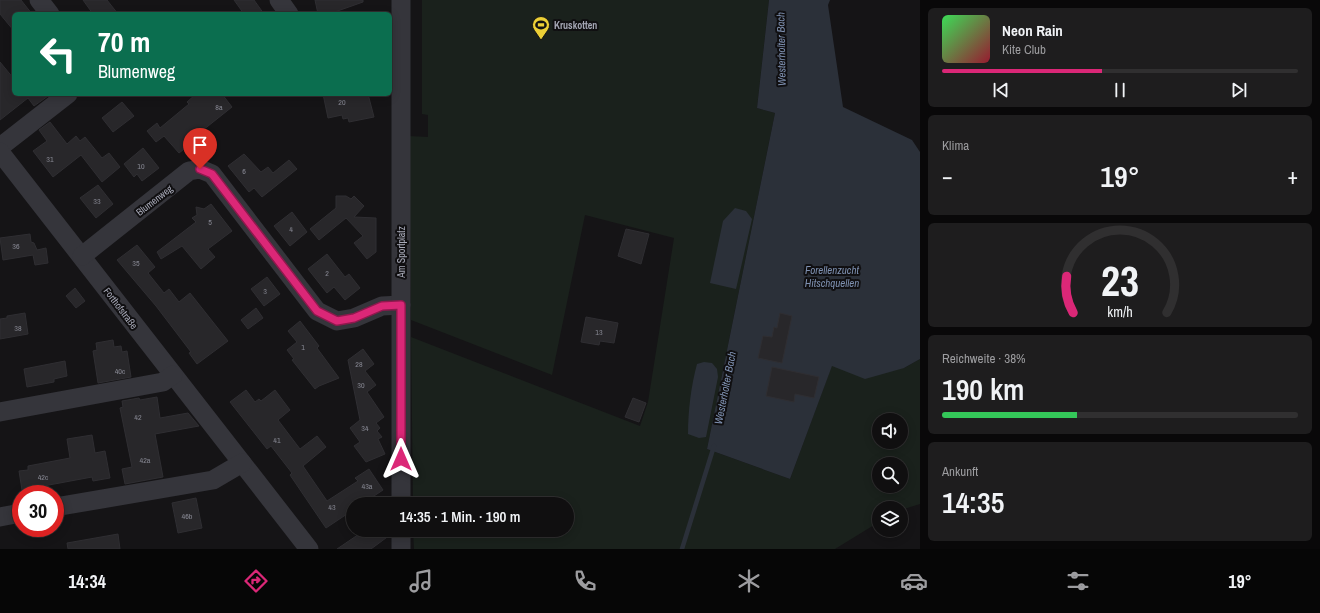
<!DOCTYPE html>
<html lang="de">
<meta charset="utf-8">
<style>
:root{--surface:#100f10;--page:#1e1d1e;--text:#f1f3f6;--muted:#9c9c9f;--line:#302f30;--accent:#db2777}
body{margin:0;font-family:"Archivo Narrow",sans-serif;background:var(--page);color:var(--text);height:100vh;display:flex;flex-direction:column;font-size:15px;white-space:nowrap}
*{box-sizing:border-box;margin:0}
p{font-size:13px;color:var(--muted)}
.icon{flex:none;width:22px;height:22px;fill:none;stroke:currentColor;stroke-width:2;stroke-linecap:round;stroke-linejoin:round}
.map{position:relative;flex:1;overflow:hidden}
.details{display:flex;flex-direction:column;gap:8px;padding:8px;background:#090809;width:400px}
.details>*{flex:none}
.banner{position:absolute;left:12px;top:12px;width:380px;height:84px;border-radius:6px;box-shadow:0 2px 10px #0003,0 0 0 1px var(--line);background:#0b6e4f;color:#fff;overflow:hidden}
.buttons{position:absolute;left:872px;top:413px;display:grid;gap:8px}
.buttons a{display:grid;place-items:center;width:36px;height:36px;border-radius:50%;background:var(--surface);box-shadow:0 2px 10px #0003,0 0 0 1px var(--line);font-size:20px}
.speed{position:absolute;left:12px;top:485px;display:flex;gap:8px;font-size:20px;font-weight:700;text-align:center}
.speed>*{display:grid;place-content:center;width:52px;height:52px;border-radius:50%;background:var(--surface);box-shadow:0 2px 10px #0003,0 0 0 1px var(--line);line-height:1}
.speed .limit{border:6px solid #d22;background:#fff;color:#111}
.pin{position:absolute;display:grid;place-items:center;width:34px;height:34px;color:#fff;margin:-41px -17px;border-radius:50% 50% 50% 0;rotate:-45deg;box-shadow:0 0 4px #0007}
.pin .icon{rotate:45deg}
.me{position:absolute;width:44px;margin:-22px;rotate:0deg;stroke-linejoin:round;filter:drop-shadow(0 0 3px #0008)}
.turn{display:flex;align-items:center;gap:14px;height:84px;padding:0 20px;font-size:18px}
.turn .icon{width:52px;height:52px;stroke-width:2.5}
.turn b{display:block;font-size:28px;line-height:34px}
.big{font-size:30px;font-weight:600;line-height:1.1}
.details .widget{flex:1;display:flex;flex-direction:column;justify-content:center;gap:6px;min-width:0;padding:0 14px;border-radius:6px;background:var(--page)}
.details .dial{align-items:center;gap:0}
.dial svg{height:104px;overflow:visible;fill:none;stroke:var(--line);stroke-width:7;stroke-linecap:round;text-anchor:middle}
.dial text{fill:var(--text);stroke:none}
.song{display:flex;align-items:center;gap:12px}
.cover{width:48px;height:48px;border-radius:6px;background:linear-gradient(135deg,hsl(130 70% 55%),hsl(350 70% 35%))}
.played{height:4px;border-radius:2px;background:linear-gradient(90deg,var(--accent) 45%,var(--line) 45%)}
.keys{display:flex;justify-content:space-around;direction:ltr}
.heat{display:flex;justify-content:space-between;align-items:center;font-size:22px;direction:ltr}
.charge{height:6px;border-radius:3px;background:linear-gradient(90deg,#34c759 38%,var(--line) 0)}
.trip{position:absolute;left:346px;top:497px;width:228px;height:40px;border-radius:20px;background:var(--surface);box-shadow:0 2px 10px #0003,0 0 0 1px var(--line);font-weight:600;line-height:40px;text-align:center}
.tab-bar{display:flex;height:64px;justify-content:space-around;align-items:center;background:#060606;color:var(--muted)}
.tab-bar .icon{width:28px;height:28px}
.tab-bar .active{color:var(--accent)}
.tab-bar b{font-size:18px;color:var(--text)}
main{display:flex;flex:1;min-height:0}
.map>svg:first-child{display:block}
.green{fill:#1a211c;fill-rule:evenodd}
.water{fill:#2b3039}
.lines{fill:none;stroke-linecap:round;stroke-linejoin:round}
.stream{stroke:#2b3039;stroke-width:4.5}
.building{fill:#28272a;stroke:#2f2e32}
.minor{stroke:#35353b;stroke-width:19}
.route-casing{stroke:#8e194d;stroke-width:10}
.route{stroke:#db2777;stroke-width:7}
.labels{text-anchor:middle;stroke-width:4;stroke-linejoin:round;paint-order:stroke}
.number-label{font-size:8px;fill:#868792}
.poi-label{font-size:10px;font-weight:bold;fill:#a6a8b6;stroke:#100f11;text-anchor:start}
.street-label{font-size:10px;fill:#a6a8b6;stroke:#100f11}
.water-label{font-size:11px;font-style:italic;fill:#7e90b0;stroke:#100f11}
</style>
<main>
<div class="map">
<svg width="920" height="549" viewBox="0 0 920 549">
<rect width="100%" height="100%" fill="#151416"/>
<path class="green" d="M422,0H769L757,108L775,113L707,449L790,479L832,365L904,368L920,359V504L901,510V508H879V522L835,549H414L413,530H567V504H413L411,337L640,426L648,402L674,238L585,215L552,375L411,320L409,136L428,137V115L422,114ZM879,420H901V442H879ZM879,464H901V486H879Z"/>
<g class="water">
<path d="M769,0H830L828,5L843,107L912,140L920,152V359L904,368L865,379L832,366L790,479L707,449L775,113L757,108Z"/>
<path d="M735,208L746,211L752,219L736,289L710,283L723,221Z"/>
<path d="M704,362L712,363L717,369L718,377L706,437L699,438L688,434C688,411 691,386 697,364Z"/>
</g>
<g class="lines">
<path class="stream" d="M682,549L714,446"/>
</g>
<g class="building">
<path d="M0,0H21L32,14H14V31L0,14Z"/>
<path d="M83,0H107L118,14H93Z"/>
<path d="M234,0H254L264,14H244Z"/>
<path d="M315,0H363V2L329,14H318Z"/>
<path d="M0,62L14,79V94H46L48,96L34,106L28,98L0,120Z"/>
<path d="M196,94H222L232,107L198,134L200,137L179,153L164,136L156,142L147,131L157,123L160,128L189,104L187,102Z"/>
<path d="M323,94H368L374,117L349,122L348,118L343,119L342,115L328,118Z"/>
<path d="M122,102L134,116L113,132L102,118Z"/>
<path d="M50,122L67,144L76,136L80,141L85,137L102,158L109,153L120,167L102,182L81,155L53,177L33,151L47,141L39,130Z"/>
<path d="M143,148L159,168L142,181L137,174L134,177L124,164Z"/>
<path d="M244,154L261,172L268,167L273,173L289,160L297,169L262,197L254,188L249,192L228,166Z"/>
<path d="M98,185L113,204L96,218L80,198Z"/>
<path d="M336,196H346L351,199L354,196L364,206L354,217L376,218V252L367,259L354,243L363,236L346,218L319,240L310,229L336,208Z"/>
<path d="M211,204L232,231L208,249L215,257L201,269L182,246L161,259L157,252L196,222L192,218L197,215L196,207L204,209Z"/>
<path d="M292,212L307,232L290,246L274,226Z"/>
<path d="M626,229L649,234L641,264L618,256Z"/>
<path d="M30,234L31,242L34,243L37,250L46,248L48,263L35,265L33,255L3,260L0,238Z"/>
<path d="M137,245L155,267L148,273L164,293L169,289L179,302L190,293L228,341L197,364L189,353L191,352L156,306L117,260Z"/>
<path d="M327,254L345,277L349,274L360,288L345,300L334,287L327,293L308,269Z"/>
<path d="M267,277L280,294L264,306L251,289Z"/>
<path d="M75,288L85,301L76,308L66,296Z"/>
<path d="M256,308L263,318L248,329L241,320Z"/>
<path d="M25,313L28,334L0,339V319L7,318V316Z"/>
<path d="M780,313L792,316L782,363L758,358L763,336L772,337L774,327L777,328Z"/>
<path d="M586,317L618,323L614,343L600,341L599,345L581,342Z"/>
<path d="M300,321L319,346L317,348L339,378L319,386L315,389L292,360L294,359L287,350L297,342L288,331Z"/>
<path d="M113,340L114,347L121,346L122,352L127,351L131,377L98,383L93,351L97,350L96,343Z"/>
<path d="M363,349L374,364L365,371L376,385L367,392L384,417L376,423L380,428L377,431L382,437L378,439L385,454L366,462L354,446L360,442L350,428L360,420L348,360Z"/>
<path d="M65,361L67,376L54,379V382L27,387L24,369Z"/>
<path d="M772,367L819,377L814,398L795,394L794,402L766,396Z"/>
<path d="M246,390L255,402L259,399L261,401L275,390L290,410L278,420L300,449L317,436L326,447L303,466L327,501L358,481L355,478L369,469L383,490L362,504H353V510L326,528L290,475L292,473L271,446L267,449L230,402Z"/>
<path d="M157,397L160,418L188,413L199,426L155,434L163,477L125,484L122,469L132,467L120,408L123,407L122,401L139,398L140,400Z"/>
<path d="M633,398L646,403L639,422L625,417Z"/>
<path d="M92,435L95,453L105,451L110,478L93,481L92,477L22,490L19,471L28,470V466L70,458L67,439Z"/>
<path d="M196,498L202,528L178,533L172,503Z"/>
<path d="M365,530H390V535L371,549H337Z"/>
<path d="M118,534L120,549H68L67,543Z"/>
</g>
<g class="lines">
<g class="minor">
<path d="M39,0L50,14"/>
<path d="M279,0L289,14"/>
<path d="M0,147L68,94"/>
<path d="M0,152L309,549"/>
<path d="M82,256L189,171L200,169L212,174L317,311L337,321L354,318L382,306L401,305"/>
<path d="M0,412L163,382L173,375"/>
<path d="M401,504V0"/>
<path d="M55,507L213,480L242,463"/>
<path d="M0,517L21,513"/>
<path d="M401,549V530"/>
</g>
</g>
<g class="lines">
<defs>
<path id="route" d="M200,169L212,174L317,311L337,321L354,318L382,306L401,305V459"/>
</defs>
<use href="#route" class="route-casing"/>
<use href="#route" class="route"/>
</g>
<defs>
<symbol id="stadium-pin" viewBox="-11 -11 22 30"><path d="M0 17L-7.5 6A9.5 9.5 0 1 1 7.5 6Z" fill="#eccf36" stroke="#100f11"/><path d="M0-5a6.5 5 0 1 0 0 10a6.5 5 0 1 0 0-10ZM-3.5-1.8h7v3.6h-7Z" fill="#111"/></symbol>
</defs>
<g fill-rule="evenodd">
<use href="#stadium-pin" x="531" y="15" width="20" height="27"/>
</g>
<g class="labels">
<g class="number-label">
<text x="342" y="105">20</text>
<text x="219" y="110">8a</text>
<text x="50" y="162">31</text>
<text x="141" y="169">10</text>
<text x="244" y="174">6</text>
<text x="97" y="204">33</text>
<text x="210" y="225">5</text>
<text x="291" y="232">4</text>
<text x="16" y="249">36</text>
<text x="136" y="266">35</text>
<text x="327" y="276">2</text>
<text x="265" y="294">3</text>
<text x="18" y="331">38</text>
<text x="599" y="335">13</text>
<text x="303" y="350">1</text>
<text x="359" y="367">28</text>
<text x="120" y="374">40c</text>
<text x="361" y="388">30</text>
<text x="138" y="420">42</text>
<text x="365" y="431">34</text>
<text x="277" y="443">41</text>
<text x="145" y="463">42a</text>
<text x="43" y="480">42c</text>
<text x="367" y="489">43a</text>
<text x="332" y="510">43</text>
<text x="187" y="519">46b</text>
</g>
<g class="poi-label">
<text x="554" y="29">Kruskotten</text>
</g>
<g class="street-label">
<text transform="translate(154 200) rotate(-38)" y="4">Blumenweg</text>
<text transform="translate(401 252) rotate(-90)" y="4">Am Sportplatz</text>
<text transform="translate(121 308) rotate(53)" y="4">Forthofstraße</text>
</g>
<g class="water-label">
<text transform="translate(781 49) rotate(-91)" y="4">Westerholter Bach</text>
<text x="832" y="274">Forellenzucht<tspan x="832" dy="13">Hitschquellen</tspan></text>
<text transform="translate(725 388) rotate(-79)" y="4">Westerholter Bach</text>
</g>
</g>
</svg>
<div class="buttons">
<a><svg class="icon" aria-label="sound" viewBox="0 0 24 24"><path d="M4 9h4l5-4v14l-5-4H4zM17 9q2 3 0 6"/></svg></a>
<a><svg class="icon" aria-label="search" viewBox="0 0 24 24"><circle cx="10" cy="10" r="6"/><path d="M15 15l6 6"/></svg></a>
<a><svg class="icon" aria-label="layers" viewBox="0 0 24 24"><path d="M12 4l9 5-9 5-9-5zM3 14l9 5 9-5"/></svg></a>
</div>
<div class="speed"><div class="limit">30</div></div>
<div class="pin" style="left:200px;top:169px;background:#d93025"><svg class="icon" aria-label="arrive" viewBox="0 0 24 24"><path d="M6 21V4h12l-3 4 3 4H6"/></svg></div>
<svg class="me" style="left:401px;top:459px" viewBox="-20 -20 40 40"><path d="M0-17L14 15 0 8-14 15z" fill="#db2777" stroke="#fff" stroke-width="4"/></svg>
<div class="trip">14:35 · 1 Min. · 190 m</div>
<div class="banner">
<div class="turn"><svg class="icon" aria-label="left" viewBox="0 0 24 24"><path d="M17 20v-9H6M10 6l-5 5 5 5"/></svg><div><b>70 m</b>Blumenweg</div></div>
</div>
</div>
<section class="details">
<div class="widget">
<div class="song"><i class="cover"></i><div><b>Neon Rain</b><p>Kite Club</p></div></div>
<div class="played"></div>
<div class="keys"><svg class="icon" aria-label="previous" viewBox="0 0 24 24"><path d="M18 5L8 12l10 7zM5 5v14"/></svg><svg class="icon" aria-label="pause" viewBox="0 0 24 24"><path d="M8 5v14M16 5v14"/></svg><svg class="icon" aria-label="next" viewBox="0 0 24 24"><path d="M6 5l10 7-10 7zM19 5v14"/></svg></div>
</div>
<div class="widget"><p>Klima</p>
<div class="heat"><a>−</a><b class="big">19°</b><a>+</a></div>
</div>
<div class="widget dial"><svg viewBox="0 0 100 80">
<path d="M14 69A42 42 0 1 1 86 69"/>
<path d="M14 69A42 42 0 0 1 9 41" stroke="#db2777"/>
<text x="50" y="56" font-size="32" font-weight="700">23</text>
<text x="50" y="72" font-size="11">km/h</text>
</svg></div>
<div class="widget"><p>Reichweite · 38%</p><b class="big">190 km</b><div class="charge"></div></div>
<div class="widget"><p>Ankunft</p><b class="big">14:35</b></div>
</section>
</main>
<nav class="tab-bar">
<b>14:34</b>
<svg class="icon active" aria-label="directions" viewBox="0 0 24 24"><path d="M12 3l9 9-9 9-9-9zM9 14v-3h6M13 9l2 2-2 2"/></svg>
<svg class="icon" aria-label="music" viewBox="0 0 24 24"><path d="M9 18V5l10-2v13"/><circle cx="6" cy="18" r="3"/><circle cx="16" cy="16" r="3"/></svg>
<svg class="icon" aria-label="phone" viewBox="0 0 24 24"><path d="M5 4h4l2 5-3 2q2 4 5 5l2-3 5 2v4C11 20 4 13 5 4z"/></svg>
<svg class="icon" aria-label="climate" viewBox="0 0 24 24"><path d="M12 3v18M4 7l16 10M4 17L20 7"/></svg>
<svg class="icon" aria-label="car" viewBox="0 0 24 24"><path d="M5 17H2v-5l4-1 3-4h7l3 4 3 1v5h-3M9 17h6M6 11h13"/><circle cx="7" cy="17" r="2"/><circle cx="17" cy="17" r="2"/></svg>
<svg class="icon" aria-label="filters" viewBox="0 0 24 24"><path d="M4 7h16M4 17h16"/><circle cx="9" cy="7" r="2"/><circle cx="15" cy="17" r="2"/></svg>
<b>19°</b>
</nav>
